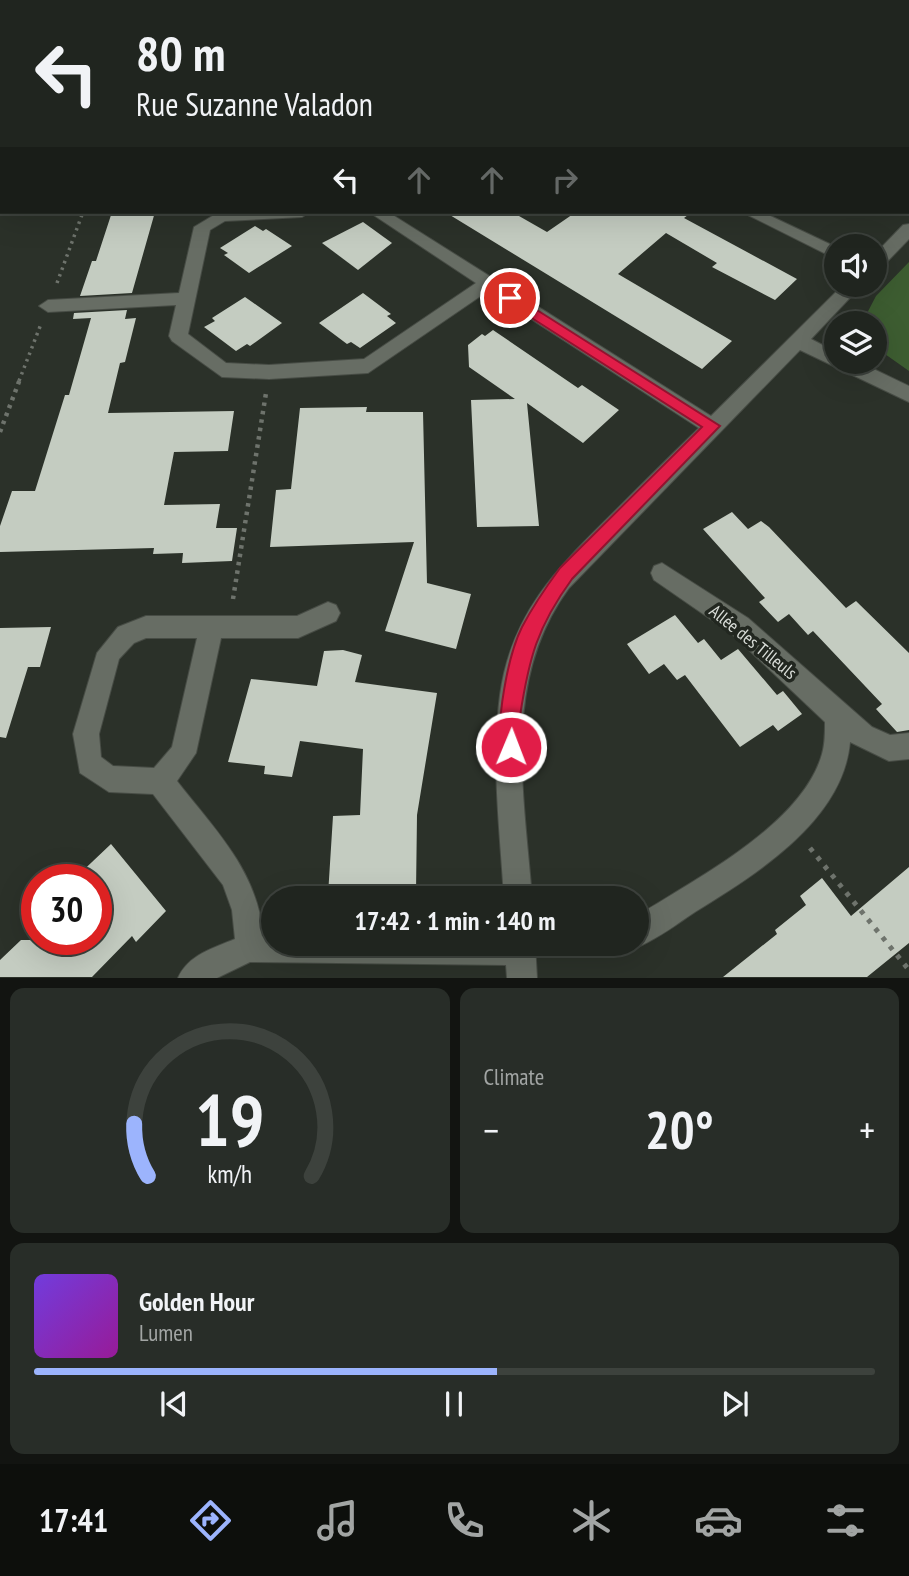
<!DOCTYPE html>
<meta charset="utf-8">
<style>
:root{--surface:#20251f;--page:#282d28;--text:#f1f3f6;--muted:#a2a5a4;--line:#3d423d;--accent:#9cb4fd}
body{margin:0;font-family:"PT Sans Narrow",sans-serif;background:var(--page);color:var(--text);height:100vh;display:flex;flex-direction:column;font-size:26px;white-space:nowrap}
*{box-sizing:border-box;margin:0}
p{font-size:23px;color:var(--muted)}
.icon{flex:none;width:38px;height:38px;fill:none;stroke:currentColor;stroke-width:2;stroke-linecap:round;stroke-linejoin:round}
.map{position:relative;height:978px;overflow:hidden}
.panel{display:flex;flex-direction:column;gap:10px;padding:10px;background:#121411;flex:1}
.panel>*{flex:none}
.banner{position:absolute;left:0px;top:0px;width:910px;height:214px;box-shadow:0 7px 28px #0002,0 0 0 2px var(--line);background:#20251f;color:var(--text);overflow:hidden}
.controls{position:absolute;left:824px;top:234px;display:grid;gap:14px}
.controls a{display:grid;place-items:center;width:63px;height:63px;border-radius:50%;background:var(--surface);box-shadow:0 7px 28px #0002,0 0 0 2px var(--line);font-size:35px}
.speed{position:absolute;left:21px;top:864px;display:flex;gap:14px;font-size:35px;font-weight:700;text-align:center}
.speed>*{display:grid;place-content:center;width:91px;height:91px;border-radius:50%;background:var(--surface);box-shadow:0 7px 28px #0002,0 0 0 2px var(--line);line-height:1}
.speed .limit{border:10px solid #d22;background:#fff;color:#111}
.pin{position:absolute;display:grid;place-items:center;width:60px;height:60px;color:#fff;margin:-30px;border:4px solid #fff;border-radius:50%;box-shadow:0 2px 7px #0007}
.me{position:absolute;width:77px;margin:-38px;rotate:1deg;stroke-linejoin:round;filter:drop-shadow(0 0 5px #0008)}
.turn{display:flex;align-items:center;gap:24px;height:147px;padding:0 21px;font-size:32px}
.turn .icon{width:91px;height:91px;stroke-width:2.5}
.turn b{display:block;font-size:49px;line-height:60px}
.lanes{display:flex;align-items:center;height:66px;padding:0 21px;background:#0003;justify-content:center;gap:35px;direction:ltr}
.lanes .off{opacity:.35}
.big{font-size:52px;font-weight:800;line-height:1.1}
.panel .card{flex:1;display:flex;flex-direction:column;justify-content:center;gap:10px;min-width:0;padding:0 24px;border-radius:14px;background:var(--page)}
.panel .dial{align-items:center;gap:0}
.dial svg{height:182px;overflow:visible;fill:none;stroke:var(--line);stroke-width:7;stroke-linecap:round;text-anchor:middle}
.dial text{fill:var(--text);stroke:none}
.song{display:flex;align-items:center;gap:21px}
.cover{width:84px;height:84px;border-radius:10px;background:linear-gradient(135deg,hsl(260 70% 55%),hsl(300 70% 35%))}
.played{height:7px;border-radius:4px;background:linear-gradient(90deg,var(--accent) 55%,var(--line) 55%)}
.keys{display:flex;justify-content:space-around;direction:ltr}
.heat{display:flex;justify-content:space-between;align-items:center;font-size:38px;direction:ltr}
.panel .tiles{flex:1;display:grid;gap:10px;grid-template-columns:1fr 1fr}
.card:last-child{grid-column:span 2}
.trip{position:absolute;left:261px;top:886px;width:388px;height:70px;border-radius:35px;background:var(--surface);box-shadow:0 7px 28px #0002,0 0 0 2px var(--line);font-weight:800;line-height:70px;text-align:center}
.tabs{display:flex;height:112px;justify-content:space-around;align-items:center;background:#0d0f0c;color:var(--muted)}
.tabs .icon{width:49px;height:49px}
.tabs .current{color:var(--accent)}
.tabs b{font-size:32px;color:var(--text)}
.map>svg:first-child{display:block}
.green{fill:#3d5d31}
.building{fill:#c4ccc1}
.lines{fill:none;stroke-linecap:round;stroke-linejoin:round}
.minor-casing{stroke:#474c45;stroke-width:2}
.path-far3{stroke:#6e736c;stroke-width:2.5;stroke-dasharray:2.5 3.5;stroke-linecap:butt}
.path-far2{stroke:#6e736c;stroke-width:3.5;stroke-dasharray:2.5 4.5;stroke-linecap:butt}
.path-far1{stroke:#6e736c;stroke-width:4.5;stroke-dasharray:3.5 5;stroke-linecap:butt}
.path{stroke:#6e736c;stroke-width:5;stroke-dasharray:4.5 7;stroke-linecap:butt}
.minor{fill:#676d64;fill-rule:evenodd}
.route{fill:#e11d48;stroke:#92132f;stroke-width:2}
.labels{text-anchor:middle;stroke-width:7;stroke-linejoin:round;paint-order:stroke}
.street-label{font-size:18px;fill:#d8dcd7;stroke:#222720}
</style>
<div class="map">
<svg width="909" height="978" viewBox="0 0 909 978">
<rect width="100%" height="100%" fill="#2b3129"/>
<path class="green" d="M909,262V371L875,347V324H865L864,319L876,296Z"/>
<g class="building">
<path d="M112,212H155L132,293L80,296L92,261H96Z"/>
<path d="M445,212H512L547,232L576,212H692L684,218L797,279L775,300L712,267L717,263L666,233L618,274L732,341L702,369Z"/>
<path d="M363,222L392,243L358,270L322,243Z"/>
<path d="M255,226L263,231L266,229L292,246L249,273L224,255L228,253L220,248Z"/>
<path d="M363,293L391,314L387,316L396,323L360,348L351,342L347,344L319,323Z"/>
<path d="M245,297L282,323L250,346L247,344L236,351L204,327L215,321L212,318Z"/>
<path d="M127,310L125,319L136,318L125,362L120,363L108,413L234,411L228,451L174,452L164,505L220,504L216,528H237L232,561L182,563L183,553L153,554L154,548L0,552V526L12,491H35L65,395H69L91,318L73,319L74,313Z"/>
<path d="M493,330L578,388L582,385L619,410L583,443L527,403L539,526L477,527L471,400L515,399L469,367L468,345L482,334L485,336Z"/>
<path d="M367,407L366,412H423L427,583L471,594L456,649L385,631L414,542L270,547L276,490L291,489L300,408Z"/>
<path d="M732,512L748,529L761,521L769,527L846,608L856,601L909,653V730L897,732L876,709L882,704L813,631L808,635L789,614L778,622L759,602L765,598L703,529Z"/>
<path d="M675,615L698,643L704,639L721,660L738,649L777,695L783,691L802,714L778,731L773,725L740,747L685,675L677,680L664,664L649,674L627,644Z"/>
<path d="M51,627L40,667H28L6,738L0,737V628Z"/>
<path d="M343,650L362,655L355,682L437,693L417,815L416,892L328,895L333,816L360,815L363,749L300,741L292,777L264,774L265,766L228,762L251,679L317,686L324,651Z"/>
<path d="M111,844L166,911L136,942L132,936L92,977H0V960L21,940H96V880H73Z"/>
<path d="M909,867V943L867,977H723L777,934L775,930L806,905L800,896L822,878L851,916Z"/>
</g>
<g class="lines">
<defs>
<g id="minor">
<path d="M786,0H806L785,2Z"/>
<rect x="908" y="47" width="1" height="8"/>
<rect x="908" y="87" width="1" height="9"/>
<path d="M219,212H310L302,217L225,221L210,230L188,334L226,363L269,365L364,359L476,283L369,212H388L711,416L843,285H862L811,339L836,352V362H859L909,386V402L800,350L569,588C501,680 524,791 532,898H504C500,831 491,762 500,695C511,614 556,569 612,514C641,485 670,456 699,428L488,291L368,373L269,379L222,377L172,341L169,336L176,305L48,312L39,306L48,300L179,293L194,227Z"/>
<path d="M742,212H762L836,247V259Z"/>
<path d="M909,224V239L881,268L875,270V254L903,225Z"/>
<path d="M662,563L748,618L872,727L890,735L909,733V759L889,761L850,742C843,821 756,874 695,912C677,924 660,937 640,946L634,943H637V916C695,879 802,825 822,754C825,744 825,733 825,722L732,634L654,580L651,573L654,566Z"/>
<path d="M328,602L336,605L340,613L336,621L298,638H221L196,753L177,781C215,830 256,869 263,933H273V943H535L537,978H507L506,965L250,962L217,978H178C188,955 213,948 235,939L232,910L223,885L153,794L109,792L80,773L73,734L97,653L118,627L146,616H297ZM146,638H197L172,747L154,768L113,766L101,757L99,734L119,659L134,643Z"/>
</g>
</defs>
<use href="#minor" class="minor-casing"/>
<path class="path-far3" d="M864,2L874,0"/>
<g class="path-far2">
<path d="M57,283L83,212"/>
<path d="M19,381L41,324"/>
</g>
<g class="path-far1">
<path d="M0,432L20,379"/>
<path d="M233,599L266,393"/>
</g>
<path class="path" d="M810,848L909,970"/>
<use href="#minor" class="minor"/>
</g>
<path class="route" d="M510,293L720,426L572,579C537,627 529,658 520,716C518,729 523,741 518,754L511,756L504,754C493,727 509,653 522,627C533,606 546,587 560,568L702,427L505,301V294Z"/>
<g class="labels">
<g class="street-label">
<text transform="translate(753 642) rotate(39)" y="6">Allée des Tilleuls</text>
</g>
</g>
</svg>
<div class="controls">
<a><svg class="icon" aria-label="sound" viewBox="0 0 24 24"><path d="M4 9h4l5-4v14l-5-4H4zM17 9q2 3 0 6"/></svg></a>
<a><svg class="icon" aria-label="layers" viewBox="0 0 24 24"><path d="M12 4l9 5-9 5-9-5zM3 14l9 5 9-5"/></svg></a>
</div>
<div class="speed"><div class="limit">30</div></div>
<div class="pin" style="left:510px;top:298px;background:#d93025"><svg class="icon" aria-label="arrive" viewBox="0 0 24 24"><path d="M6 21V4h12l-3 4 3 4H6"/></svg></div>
<svg class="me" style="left:511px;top:747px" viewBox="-20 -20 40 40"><circle r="17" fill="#e11d48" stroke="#fff" stroke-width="3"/><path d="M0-11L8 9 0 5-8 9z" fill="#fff"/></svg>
<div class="trip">17:42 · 1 min · 140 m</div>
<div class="banner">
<div class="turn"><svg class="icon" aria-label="left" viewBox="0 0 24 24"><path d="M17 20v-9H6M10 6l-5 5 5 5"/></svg><div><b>80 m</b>Rue Suzanne Valadon</div></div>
<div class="lanes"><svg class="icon" aria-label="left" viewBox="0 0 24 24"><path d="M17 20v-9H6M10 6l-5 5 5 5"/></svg><svg class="icon off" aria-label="ahead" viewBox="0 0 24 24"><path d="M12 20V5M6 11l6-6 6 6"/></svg><svg class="icon off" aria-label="ahead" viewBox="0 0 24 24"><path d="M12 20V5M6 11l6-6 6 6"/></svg><svg class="icon off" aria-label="right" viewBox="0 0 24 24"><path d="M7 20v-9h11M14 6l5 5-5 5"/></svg></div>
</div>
</div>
<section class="panel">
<div class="tiles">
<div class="card dial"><svg viewBox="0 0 100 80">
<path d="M14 69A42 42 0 1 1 86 69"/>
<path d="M14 69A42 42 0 0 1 8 46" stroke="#9cb4fd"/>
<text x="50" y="56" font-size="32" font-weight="700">19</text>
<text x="50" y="72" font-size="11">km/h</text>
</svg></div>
<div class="card"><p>Climate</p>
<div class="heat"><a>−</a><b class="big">20°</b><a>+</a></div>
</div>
<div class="card">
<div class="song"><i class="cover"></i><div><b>Golden Hour</b><p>Lumen</p></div></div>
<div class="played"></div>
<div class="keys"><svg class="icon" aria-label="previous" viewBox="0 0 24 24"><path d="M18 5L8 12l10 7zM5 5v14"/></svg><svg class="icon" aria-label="pause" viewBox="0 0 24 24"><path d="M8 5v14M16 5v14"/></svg><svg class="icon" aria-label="next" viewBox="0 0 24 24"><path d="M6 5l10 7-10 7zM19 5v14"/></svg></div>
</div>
</div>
</section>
<nav class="tabs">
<b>17:41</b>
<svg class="icon current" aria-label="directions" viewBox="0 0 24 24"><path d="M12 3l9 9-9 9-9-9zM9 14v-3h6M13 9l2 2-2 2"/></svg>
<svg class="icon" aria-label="music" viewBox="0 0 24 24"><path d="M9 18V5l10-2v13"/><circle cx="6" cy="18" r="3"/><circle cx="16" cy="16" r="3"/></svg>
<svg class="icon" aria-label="phone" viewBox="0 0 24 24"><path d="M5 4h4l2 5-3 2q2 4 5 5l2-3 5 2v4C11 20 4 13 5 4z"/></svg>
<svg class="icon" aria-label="climate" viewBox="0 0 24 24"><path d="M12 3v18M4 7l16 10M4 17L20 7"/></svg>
<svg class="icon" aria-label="car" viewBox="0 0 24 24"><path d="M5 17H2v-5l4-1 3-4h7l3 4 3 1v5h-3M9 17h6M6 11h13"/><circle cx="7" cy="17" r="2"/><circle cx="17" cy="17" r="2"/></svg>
<svg class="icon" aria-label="filters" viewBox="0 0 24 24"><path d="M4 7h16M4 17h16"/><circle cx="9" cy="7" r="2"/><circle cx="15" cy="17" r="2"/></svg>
</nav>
